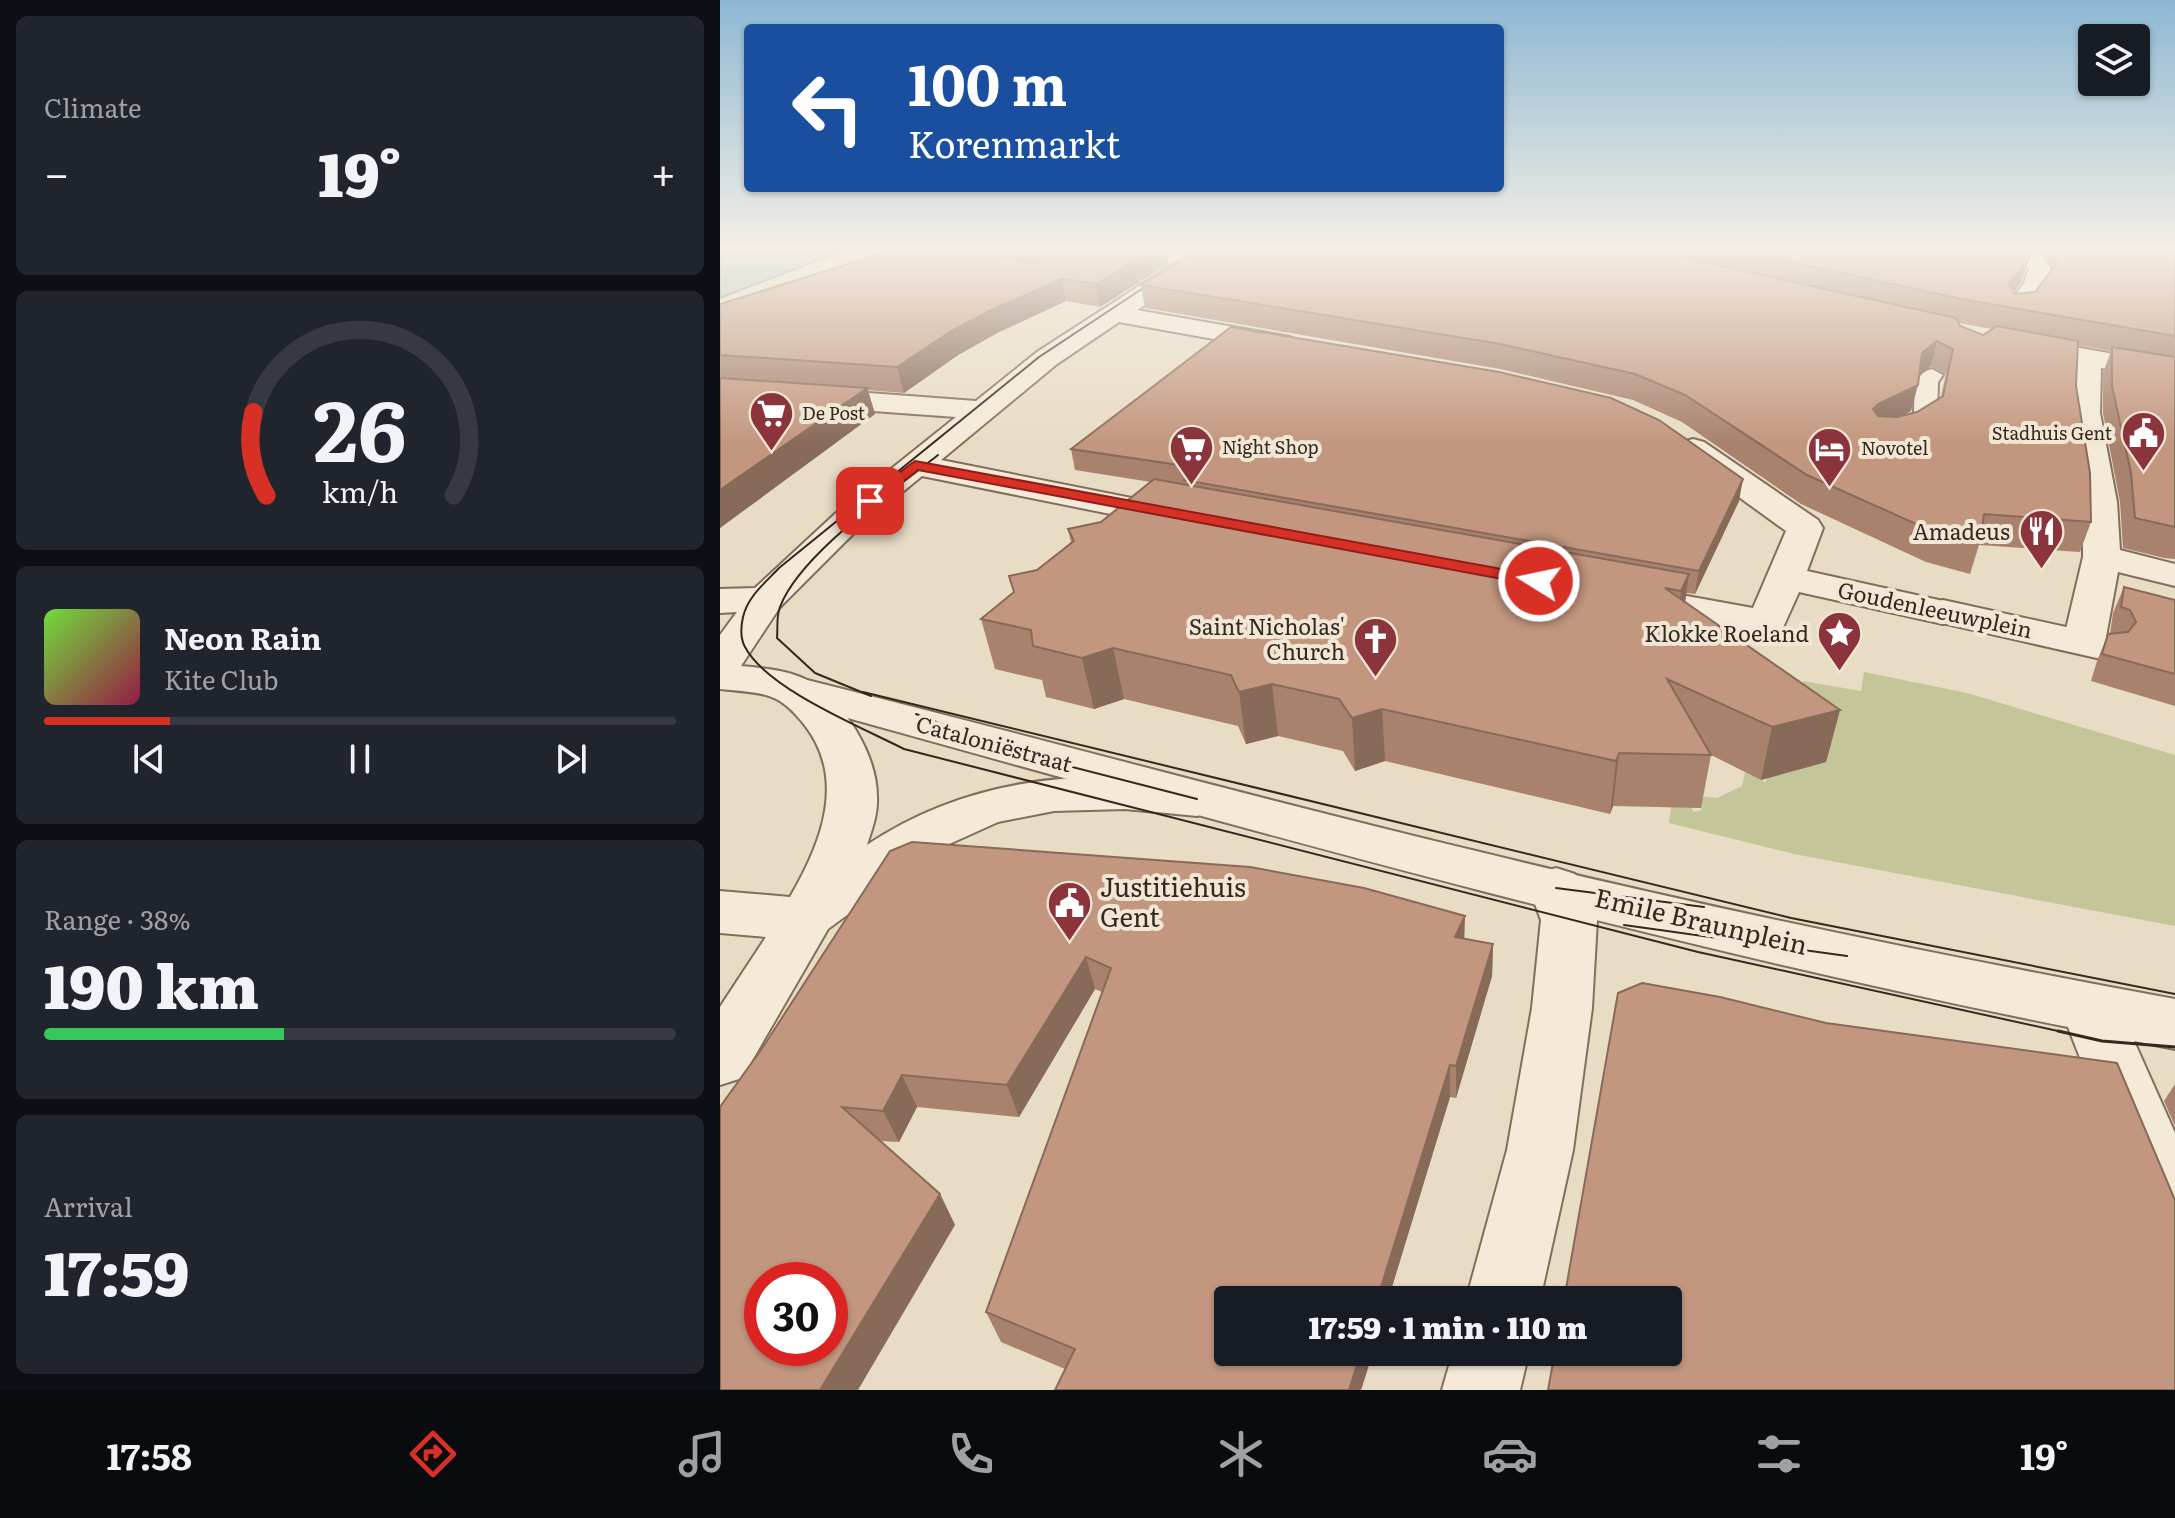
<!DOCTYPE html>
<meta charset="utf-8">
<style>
:root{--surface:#171b24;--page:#20242c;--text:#f1f3f6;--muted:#9ea1a6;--line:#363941;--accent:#d93025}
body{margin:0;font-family:Literata,serif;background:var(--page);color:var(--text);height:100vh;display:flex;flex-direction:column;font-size:30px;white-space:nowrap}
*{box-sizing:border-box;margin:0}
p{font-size:26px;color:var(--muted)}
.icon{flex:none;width:44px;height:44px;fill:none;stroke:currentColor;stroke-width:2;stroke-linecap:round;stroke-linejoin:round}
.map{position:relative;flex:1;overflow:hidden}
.sheet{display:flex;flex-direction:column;gap:16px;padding:16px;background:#0d0f14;width:720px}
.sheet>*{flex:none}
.banner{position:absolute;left:24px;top:24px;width:760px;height:168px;border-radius:8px;box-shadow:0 2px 6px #0004;background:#1a4fa0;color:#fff;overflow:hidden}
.controls{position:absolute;left:1358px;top:24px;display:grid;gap:16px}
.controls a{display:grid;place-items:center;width:72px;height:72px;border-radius:8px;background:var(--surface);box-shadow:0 2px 6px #0004;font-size:40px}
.speed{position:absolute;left:24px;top:1262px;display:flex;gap:16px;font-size:40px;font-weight:700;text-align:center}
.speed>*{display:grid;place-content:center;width:104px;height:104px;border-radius:50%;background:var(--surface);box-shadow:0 2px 6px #0004;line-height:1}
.speed .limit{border:12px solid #d22;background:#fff;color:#111}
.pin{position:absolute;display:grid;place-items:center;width:68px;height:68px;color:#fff;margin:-34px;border-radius:16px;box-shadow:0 4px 12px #0006}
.me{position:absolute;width:88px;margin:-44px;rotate:280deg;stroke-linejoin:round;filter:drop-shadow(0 0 6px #0008)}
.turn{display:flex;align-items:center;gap:28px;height:168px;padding:0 32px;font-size:36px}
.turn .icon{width:104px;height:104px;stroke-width:2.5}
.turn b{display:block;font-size:56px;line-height:68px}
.big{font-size:60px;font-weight:800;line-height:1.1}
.sheet .tile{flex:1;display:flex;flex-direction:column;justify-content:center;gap:12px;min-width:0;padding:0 28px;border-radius:12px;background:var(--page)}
.sheet .dial{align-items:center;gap:0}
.dial svg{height:208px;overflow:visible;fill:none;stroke:var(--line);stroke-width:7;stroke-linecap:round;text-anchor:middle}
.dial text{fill:var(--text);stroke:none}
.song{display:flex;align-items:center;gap:24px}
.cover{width:96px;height:96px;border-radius:12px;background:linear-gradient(135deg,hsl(100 70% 55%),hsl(340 70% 35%))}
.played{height:8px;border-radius:4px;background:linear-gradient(90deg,var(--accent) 20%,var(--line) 20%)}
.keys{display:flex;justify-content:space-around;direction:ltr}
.heat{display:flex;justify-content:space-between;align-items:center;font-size:44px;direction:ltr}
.charge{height:12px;border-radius:6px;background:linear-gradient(90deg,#34c759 38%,var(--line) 0)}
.trip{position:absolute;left:494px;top:1286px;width:468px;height:80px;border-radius:8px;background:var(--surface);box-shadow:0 2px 6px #0004;font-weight:800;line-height:80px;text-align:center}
.dock{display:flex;height:128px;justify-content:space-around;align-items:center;background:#090b0e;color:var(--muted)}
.dock .icon{width:56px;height:56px}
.dock .current{color:var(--accent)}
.dock b{font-size:36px;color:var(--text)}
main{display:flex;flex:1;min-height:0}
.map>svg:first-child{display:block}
.green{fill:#c4c69a}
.water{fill:#a6bdb5;stroke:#6e8a81;stroke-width:2}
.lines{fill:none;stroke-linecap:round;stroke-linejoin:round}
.service-casing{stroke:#826e5d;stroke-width:4}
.pedestrian-casing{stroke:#826e5d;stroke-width:4}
.minor-casing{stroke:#826e5d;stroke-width:4}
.service{fill:#f5ead8;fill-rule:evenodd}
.pedestrian{fill:#f5ead8;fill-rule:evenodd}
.minor{fill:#f5ead8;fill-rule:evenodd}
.tram-far1{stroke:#34281f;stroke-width:2}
.tram{stroke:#34281f;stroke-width:3}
.wall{fill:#a8826d;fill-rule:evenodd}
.shaded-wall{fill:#886a59}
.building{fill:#c3977f;stroke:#886a59;stroke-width:2;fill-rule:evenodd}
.route{fill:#d93025;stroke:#8d1f18;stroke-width:2}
.labels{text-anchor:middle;stroke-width:8;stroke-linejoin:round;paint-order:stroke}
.far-poi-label{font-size:18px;fill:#34281f;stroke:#f1e7d4;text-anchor:start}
.poi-label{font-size:22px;fill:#34281f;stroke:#f1e7d4;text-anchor:end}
.street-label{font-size:22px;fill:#34281f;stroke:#f1e7d4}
.near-poi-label{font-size:26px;fill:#34281f;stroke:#f1e7d4;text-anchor:start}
.near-street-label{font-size:26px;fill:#34281f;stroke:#f1e7d4}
</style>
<main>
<section class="sheet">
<div class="tile"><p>Climate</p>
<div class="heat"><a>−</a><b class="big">19°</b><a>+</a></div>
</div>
<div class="tile dial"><svg viewBox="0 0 100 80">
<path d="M14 69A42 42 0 1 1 86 69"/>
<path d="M14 69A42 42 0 0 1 9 37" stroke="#d93025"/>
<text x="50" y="56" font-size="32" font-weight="700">26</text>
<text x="50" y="72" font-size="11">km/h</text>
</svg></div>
<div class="tile">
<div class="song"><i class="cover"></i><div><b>Neon Rain</b><p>Kite Club</p></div></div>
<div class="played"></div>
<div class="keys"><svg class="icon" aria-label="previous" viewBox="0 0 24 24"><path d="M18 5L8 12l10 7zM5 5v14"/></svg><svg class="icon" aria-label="pause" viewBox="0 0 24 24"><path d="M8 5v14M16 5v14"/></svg><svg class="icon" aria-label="next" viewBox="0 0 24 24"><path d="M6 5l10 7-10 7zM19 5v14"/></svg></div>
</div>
<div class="tile"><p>Range · 38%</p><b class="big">190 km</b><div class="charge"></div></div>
<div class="tile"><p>Arrival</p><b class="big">17:59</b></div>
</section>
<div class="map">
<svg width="1455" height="1390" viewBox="0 0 1455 1390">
<rect width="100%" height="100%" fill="#e9dcc5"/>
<path class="green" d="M1144,672L1247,693L1455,755V926L1074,854L949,823L951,807L967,800L974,812L982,810L975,796L997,798L1022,786L1025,772L1045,782L1048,778L1081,769L1083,681L1141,691Z"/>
<path class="water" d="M13,249H127L0,298V253Z"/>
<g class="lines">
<defs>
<path id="service" d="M1212,369L1223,375L1218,382L1217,415C1205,430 1185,443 1166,438L1162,433C1168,424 1184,420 1194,413C1195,395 1192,374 1212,369Z"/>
<g id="pedestrian">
<path d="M1223,600L1396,638L1402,647L1396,656L1381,659L1209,620L1203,612L1209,604Z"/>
<path d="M71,676C300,733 527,796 756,851C988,908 1221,956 1455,999V1049L1414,1041L1455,1133V1246L1430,1237L1348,1027C912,940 484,817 56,698L49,689L56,680Z"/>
</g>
<g id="minor">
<path d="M483,249H511L417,310L570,337L574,343L570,349L561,351L399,322L337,364L221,460L472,510L478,517L472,524L460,528L202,476L140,527L60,607L21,666C42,668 68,670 87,680C124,701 157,754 157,797C158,814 152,829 147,845C229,790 325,772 422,778C446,779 471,781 494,787L502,799L494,811L477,816L405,809L334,811L278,822L216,850L108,929L22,1078L0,1085V1007L46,937L0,933V891L70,897C101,844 128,778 83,723C75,713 63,700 49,696C34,691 16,691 0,689V635L17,612L0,613V589L35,588L116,513L236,417L0,400V382L256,401L317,352L461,259Z"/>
<path d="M1294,249H1318L1331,269L1327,284L1306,314H1288L1285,309L1304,283L1309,269Z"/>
<path d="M1300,337L1455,365V381L1381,368L1380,413L1397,502L1400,550L1455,564V586L1398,572L1385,642L1379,651L1364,654L1349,651L1343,642L1363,557V502L1350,413L1353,363L1291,351L1287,345L1291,339Z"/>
<path d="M973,439L984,442L1098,520L1103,528L1087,571L1237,604L1243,612L1237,620L1223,624L1079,592L1061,632L1047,635L903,607L897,599L903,591L917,587L1033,608L1066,531L962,456L957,449L962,442Z"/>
<path d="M836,868L855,874L877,920L872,1008L853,1150L820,1300H746L787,1150L812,1008L821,920L809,888L817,874Z"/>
<path d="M733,1352H809L800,1390H722Z"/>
</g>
</defs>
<use href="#service" class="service-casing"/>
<use href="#pedestrian" class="pedestrian-casing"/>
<use href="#minor" class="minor-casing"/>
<use href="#service" class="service"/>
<use href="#pedestrian" class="pedestrian"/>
<use href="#minor" class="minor"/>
<g class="tram-far1">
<path d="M440,277L319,357L59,568C45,583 28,596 23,617C21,626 20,638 25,647C47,689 141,727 184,749L978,952L1347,1033"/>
<path d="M143,692L1071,918L1455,994"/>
<path d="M151,696L95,673L57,638C58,628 56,617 60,607C80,554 173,491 218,455"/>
<path d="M196,714L290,751L477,799"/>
<path d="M836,888L984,907"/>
<path d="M904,925L1127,956"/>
</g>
<path class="tram" d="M1338,1031L1382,1041L1455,1047"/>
</g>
<g class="wall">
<path d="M176,249H446L448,264L380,307L346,301L279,332L238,355L184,393L148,390L155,414L0,528V304Z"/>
<path d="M481,249H1312L1301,282L1294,292L1295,294L1315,292L1333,267L1321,249H1455V559L1444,558L1403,548L1400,502L1383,413V373L1391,351L1358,345L1356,386L1371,522L1360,552L1259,545L1250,574L1206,562L1081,504L962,422L913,400L780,369L425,308L421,285ZM1239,323L1272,329L1263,335L1240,326ZM1211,366L1226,374L1221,397L1197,412L1182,416L1191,411L1199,376Z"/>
<path d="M351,449L1019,501L975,594L967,593L965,602L1120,710L1106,762L1041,780L991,755L981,808L893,806L890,814L665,761L635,771L623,751L558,736L526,744L518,726L404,699L374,709L326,697L322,680L275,669L261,619L293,592L317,570L351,542L348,529L381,522L431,482L355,470Z"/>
<path d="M1404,587L1455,600V706L1371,681L1377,661L1388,634H1390L1393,613Z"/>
<path d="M192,842L773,944L772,976L736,1098L730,1097L668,1300H508L653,1352L641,1390H335L345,1369L281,1342L266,1312L382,992L375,989L299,1117L197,1107L179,1142L160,1141L220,1194L235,1225L0,1390Z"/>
<path d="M1455,1084V1126L1444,1101Z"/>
</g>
<g class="shaded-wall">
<path d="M434,249H446L448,264L380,307L376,284Z"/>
<path d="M1312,249L1301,282L1283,307L1289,284Z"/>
<path d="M342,279L346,301L279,332L238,355L184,393L177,367L231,331L273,309Z"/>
<path d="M1217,341L1211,366L1195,379L1202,353Z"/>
<path d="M1198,385L1191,411L1151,431L1153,409L1158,404Z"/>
<path d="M147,388L155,414L0,528V490Z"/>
<path d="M1023,479L1019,501L975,594L979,571Z"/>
<path d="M969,574L962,622L954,640L961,591Z"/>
<path d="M393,648L404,699L374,709L362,658Z"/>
<path d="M552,684L558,736L526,744L519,692Z"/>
<path d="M662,709L665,761L635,771L632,718Z"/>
<path d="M1120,710L1106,762L1041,780L1052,727Z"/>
<path d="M899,753L893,806L890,814L896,761Z"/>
<path d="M745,916L744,948L735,937Z"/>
<path d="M773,944L772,976L736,1098V1066Z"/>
<path d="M366,957L375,989L299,1117L287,1085Z"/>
<path d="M730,1065V1097L668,1300H657Z"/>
<path d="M182,1075L197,1107L179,1142L163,1111Z"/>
<path d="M220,1194L235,1225L138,1390H100Z"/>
<path d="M641,1352H653L641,1390H629Z"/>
</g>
<g class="building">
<path d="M176,249H242L313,263L322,261L329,253L325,249H434L376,284L342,279L273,309L231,331L177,367L0,355V304Z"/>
<path d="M481,249H924L1236,318L1240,326L1263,335L1277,326L1358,341L1356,386L1370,473L1371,522L1264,514L1260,543L1214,532L1087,475L965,395L915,374L780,344L421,285ZM1217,341L1233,349L1223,396L1197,412L1177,417L1158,416L1153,409L1158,404L1198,385L1202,353Z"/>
<path d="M1010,249H1312L1308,260L1289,284L1295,294L1315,292L1337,263L1340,249H1455V336L1242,299Z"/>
<path d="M511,327L779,372L891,398L939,420L1023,479L979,571L464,480L479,468L351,449Z"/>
<path d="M1392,347L1455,357V527L1415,518L1411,473L1392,386Z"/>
<path d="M0,378L147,388L0,490Z"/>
<path d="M434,479L969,574L961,591L945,588L1120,710L1052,727L947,679L991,755L899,753L896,761L662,709L632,718L619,699L552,684L519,692L511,675L393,648L362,658L313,646L311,630L261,619L294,592L289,576L317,570L354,541L348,529L381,522Z"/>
<path d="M1404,587L1455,600V674L1382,654L1388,634L1408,632L1416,622L1410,610L1401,607Z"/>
<path d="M192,842L530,867L644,888L745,916L735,937L773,944L736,1066L730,1065L657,1300H508V1352H641L629,1390H335L355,1349L266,1312L391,968L366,957L287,1085L182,1075L163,1111L122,1107L220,1194L100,1390H0V1107L43,1047L170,851ZM42,1280H110V1348H42Z"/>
<path d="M922,983L1000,997L1106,1023L1397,1063L1455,1200V1390H828L835,1352H948V1300H844L898,993Z"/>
</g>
<linearGradient id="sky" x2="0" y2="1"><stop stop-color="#8db8d4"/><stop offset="0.56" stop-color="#f5efe5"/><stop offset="1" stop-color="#f5efe5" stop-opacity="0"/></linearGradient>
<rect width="1455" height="443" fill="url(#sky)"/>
<path class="route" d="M195,461L819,576L827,581L819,586L198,470L155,504H145V498Z"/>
<defs>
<symbol id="supermarket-pin" viewBox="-11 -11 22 30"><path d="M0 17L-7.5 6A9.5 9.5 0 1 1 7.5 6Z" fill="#8b343b" stroke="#f1e7d4"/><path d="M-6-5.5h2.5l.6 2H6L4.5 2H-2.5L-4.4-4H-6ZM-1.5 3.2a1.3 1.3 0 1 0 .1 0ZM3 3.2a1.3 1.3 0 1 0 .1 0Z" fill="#fff"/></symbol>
<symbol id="civic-pin" viewBox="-11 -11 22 30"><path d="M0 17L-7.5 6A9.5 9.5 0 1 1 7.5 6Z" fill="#8b343b" stroke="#f1e7d4"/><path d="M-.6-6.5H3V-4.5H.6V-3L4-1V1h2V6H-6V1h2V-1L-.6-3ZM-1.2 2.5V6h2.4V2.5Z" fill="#fff"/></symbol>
<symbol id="hotel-pin" viewBox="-11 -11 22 30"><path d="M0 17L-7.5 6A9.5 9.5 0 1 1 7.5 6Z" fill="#8b343b" stroke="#f1e7d4"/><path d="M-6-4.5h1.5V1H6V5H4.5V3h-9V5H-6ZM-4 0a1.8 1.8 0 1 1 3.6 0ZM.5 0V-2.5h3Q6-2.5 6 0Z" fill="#fff"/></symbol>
<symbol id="restaurant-pin" viewBox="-11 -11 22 30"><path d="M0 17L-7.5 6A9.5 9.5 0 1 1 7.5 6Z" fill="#8b343b" stroke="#f1e7d4"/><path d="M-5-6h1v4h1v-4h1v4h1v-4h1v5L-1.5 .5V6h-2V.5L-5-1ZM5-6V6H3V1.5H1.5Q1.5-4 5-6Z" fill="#fff"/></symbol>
<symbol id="sight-pin" viewBox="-11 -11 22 30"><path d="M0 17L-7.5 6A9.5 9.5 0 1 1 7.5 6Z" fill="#8b343b" stroke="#f1e7d4"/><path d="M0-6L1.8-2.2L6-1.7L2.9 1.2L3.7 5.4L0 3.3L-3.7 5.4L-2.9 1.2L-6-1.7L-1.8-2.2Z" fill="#fff"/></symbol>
<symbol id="church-pin" viewBox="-11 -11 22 30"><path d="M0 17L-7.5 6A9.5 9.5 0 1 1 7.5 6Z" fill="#8b343b" stroke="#f1e7d4"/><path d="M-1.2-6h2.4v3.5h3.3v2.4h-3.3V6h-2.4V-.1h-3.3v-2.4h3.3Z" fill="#fff"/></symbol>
</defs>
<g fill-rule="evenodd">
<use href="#supermarket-pin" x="26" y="388" width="51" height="69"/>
<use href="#civic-pin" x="1398" y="408" width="51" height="69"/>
<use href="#supermarket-pin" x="446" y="422" width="51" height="69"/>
<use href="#hotel-pin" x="1084" y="424" width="51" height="69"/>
<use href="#restaurant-pin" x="1296" y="506" width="51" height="69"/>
<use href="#sight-pin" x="1094" y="608" width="51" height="69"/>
<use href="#church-pin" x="630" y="614" width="51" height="69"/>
<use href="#civic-pin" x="324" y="878" width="51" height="69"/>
</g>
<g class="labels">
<g class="far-poi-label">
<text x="82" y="420">De Post</text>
<text x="1392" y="440" text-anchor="end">Stadhuis Gent</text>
<text x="502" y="454">Night Shop</text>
<text x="1141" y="455">Novotel</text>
</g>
<g class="poi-label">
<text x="1290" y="540">Amadeus</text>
<text x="625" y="635">Saint Nicholas'<tspan x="625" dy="25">Church</tspan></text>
<text x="1089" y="642">Klokke Roeland</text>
</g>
<g class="street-label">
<text transform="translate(1215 610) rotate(12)" y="8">Goudenleeuwplein</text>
<text transform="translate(274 744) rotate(15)" y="8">Cataloniëstraat</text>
</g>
<g class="near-poi-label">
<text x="380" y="897">Justitiehuis<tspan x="380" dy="30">Gent</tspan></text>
</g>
<g class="near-street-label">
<text transform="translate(981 922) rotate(13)" y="9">Emile Braunplein</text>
</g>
</g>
</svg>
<div class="controls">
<a><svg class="icon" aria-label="layers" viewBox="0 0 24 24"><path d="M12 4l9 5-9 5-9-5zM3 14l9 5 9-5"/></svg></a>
</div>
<div class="speed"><div class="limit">30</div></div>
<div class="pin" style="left:150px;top:501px;background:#d93025"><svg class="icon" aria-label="arrive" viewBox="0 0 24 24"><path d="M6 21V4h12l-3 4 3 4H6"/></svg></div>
<svg class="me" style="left:819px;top:581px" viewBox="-20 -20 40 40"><circle r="17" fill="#d93025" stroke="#fff" stroke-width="3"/><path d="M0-11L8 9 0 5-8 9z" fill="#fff"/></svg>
<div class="trip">17:59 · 1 min · 110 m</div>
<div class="banner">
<div class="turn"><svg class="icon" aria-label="left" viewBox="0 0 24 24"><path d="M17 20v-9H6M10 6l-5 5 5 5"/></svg><div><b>100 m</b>Korenmarkt</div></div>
</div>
</div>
</main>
<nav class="dock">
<b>17:58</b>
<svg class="icon current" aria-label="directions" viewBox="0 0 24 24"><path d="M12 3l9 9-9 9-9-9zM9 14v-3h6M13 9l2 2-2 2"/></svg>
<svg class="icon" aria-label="music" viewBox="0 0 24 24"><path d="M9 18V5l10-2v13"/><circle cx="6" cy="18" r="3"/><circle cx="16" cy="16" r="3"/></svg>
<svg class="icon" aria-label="phone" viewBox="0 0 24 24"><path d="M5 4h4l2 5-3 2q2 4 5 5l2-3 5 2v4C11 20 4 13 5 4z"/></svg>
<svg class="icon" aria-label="climate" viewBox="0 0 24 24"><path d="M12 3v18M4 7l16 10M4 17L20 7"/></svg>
<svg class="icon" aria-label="car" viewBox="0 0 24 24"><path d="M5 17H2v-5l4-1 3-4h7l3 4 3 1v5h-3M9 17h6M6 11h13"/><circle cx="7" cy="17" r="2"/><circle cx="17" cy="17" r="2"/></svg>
<svg class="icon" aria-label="filters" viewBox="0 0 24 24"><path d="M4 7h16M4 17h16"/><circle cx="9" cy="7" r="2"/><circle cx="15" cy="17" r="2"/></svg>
<b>19°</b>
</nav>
